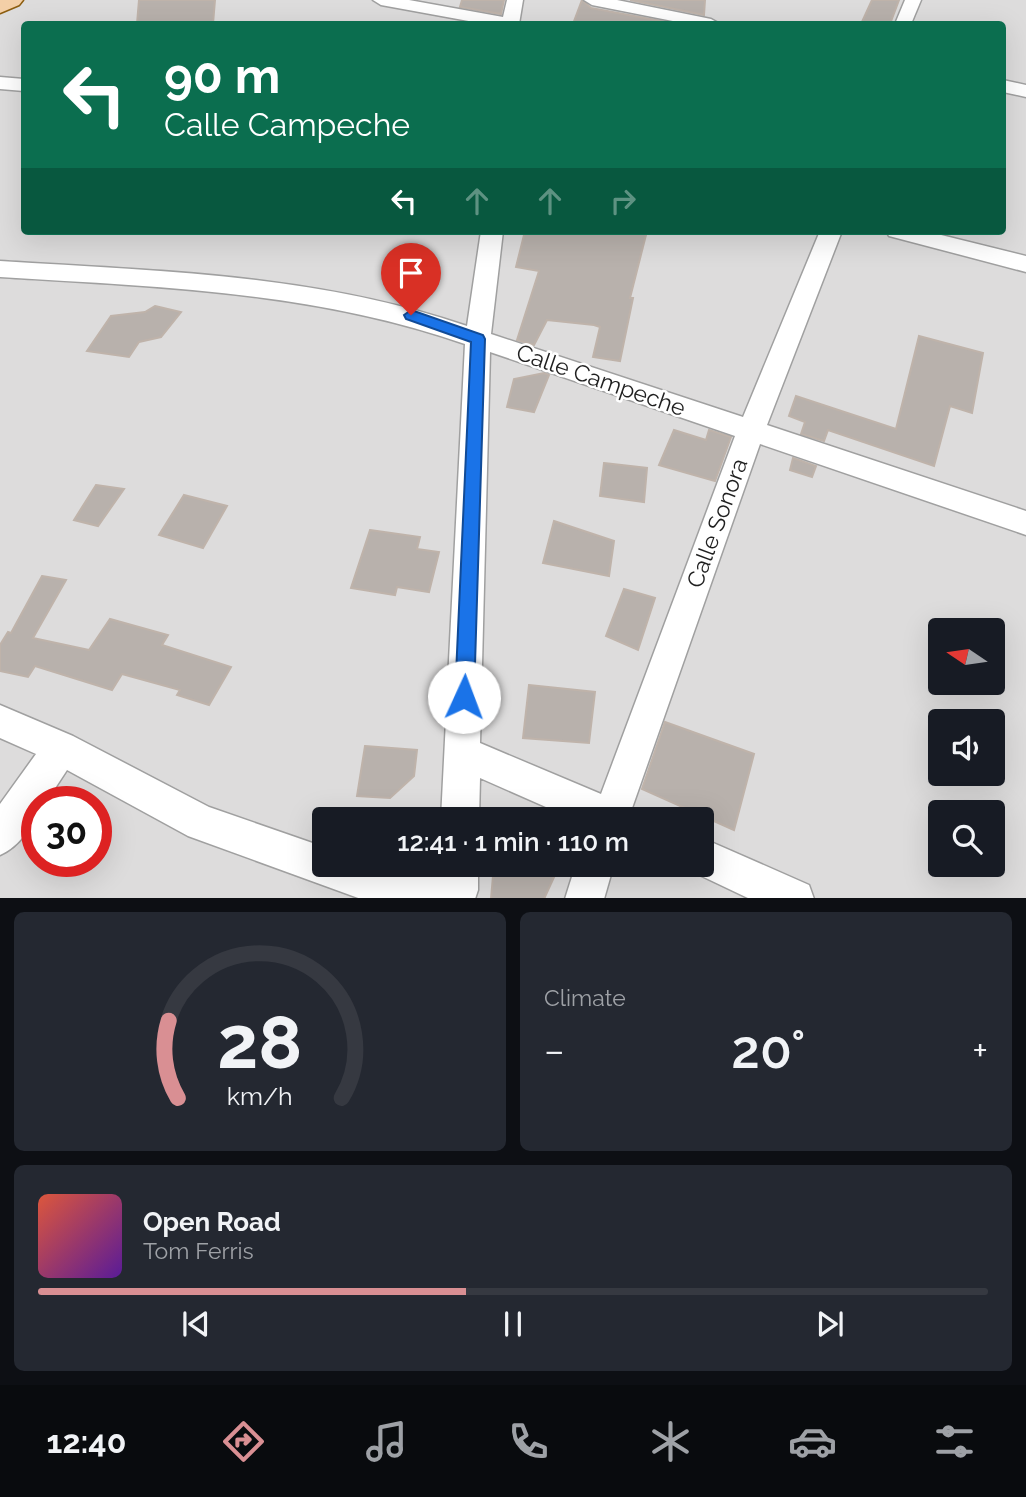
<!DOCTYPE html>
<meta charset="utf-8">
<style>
:root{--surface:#171b24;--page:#242831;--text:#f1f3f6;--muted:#9ea1a6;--line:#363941;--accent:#d98f93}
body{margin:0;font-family:Raleway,sans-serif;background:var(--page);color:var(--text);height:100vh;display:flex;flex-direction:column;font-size:26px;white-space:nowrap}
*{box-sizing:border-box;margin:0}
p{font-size:23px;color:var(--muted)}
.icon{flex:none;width:38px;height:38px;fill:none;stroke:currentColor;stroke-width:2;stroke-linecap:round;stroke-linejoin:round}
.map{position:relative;height:898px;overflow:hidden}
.panel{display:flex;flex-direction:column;gap:14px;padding:14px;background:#0d0f14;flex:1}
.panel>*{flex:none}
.banner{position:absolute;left:21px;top:21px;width:985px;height:214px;border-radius:7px;box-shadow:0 7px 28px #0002;background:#0b6e4f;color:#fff;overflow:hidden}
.needle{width:46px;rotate:283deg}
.fabs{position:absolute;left:928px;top:618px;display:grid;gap:14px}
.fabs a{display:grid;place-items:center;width:77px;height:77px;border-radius:7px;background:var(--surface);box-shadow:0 7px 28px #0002;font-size:35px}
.speed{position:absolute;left:21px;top:786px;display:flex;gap:14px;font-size:35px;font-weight:700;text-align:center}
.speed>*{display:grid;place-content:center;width:91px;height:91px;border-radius:50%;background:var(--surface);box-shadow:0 7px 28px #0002;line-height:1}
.speed .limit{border:10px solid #d22;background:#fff;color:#111}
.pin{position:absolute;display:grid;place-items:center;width:60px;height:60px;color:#fff;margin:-72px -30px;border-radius:50% 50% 50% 0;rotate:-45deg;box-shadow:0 0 7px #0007}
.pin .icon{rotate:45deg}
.me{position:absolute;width:77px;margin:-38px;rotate:2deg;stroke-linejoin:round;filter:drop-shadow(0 0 5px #0008)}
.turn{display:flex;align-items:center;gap:24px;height:147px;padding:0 28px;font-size:32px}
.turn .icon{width:91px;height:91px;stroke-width:2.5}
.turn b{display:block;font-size:49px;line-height:60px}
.lanes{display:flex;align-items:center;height:66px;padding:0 28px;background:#0003;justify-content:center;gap:35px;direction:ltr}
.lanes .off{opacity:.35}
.big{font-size:52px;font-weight:600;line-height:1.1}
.panel .card{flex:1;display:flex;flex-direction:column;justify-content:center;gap:10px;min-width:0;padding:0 24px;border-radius:10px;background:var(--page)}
.panel .dial{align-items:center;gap:0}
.dial svg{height:182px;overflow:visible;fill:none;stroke:var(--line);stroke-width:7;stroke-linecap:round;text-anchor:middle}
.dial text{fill:var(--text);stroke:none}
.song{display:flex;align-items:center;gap:21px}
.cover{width:84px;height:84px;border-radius:10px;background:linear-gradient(135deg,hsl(10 70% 55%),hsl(270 70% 35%))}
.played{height:7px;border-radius:4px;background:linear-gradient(90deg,var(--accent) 45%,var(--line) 45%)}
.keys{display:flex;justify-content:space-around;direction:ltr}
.heat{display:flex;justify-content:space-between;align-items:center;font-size:38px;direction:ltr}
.panel .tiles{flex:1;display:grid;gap:14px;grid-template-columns:1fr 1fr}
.card:last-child{grid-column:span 2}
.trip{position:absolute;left:312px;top:807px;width:402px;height:70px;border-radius:7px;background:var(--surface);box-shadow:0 7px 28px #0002;font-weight:600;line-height:70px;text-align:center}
.tabs{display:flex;height:112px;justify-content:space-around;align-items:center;background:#090b0e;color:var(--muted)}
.tabs .icon{width:49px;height:49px}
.tabs .active{color:var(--accent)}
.tabs b{font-size:32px;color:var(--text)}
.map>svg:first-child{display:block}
.residential{fill:#dddcdc;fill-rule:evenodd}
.building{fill:#b8b1ac;stroke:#bfb3aa;stroke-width:2}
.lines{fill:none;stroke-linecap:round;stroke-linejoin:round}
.minor-casing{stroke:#a0a0a0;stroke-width:3}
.primary-casing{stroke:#8c5d0f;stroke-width:3}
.minor{fill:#fff;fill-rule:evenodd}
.primary{fill:#f3cfa7;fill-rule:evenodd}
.route{fill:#1a73e8;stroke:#114b97;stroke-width:2}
.labels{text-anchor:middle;stroke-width:5;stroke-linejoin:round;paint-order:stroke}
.street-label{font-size:23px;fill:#1f1f1f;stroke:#fff}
</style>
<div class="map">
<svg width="1026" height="899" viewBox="0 0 1026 899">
<rect width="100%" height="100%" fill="#efece6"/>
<path class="residential" d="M0,0H1026V898L0,899ZM24,24H1003V231H24ZM940,630H992V682H940ZM940,721H992V774H940ZM37,802H96V861H37ZM940,812H992V864H940ZM324,819H702V864H324Z"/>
<g class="building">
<path d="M139,0H215L213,24H137Z"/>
<path d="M462,0H504L501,14L460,7Z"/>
<path d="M582,0L591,8L677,24H573Z"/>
<path d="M630,0H705L704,15Z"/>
<path d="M872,0H899L890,24H861Z"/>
<path d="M525,231H647L630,298H633L620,361L593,357L600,327L594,325L547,320L534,345L517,340L539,271L516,267Z"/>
<path d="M155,306L181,312L161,337L139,342L129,357L87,351L111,316L145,312Z"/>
<path d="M919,336L983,353L972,413L950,406L934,466L828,430L824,441L801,434L805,422L789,416L796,396L896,429Z"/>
<path d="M544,373L549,375L534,412L507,407L514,379Z"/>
<path d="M674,430L706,440L709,430L731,437L715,481L659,465Z"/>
<path d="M793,458L816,466L812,477L790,470Z"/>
<path d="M604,463L647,468L644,502L600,496Z"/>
<path d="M96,485L124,489L98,526L74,520Z"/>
<path d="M184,495L227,506L203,548L159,535Z"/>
<path d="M554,521L614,541L609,576L543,563Z"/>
<path d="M370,530L420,537L417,549L439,552L429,592L397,587L395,595L351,588Z"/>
<path d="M42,576L66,580L33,638L89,650L110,619L168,635L162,645L231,667L209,705L177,695L180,690L122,674L112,690L35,666L28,677L0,671V645L8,632L11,633Z"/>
<path d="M624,589L655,598L638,650L606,636Z"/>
<path d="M529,685L595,692L589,743L523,738Z"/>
<path d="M665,722L754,754L734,830L642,789Z"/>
<path d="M365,746L417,750L414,776L390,798L357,796Z"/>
<path d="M494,864H560L544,899H491Z"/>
</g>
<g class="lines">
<defs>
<g id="minor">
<path d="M373,0H409L503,17L507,0H523L519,24H485L381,5Z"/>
<path d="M584,0H617L711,19L720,24H688L592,5Z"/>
<path d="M905,0H921L911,24H895Z"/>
<path d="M0,77L24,79V91L0,89Z"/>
<path d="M1003,80L1026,85V97L1003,92Z"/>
<path d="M481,231H503L491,334L743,417L820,231H842L767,425L1026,511V535L760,444L631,811L635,819H573L480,778L479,819H441L465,344C314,291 158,287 0,277V261C158,271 316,274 467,326ZM490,352L735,436L601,794L480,743Z"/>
<path d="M886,231H925L1026,256V272L889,236Z"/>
<path d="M0,705L73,736L209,807L324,847V864L440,870V864H478V890L475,899H361L188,836L67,770L46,802H37C37,823 19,847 0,855V804L36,754L0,738Z"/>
<path d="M702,838L809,885L814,899H750L689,870L686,864H702Z"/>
<path d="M576,864H614L604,899H565Z"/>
</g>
<path id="primary" d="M0,0H23L19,5L0,13Z"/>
</defs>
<use href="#minor" class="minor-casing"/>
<use href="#primary" class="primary-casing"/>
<use href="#minor" class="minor"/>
<use href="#primary" class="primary"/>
</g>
<path class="route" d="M411,310L483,335L485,339L474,697L471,704L464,706L457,704L455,697L471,342L406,319L404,315Z"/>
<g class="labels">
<g class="street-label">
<text transform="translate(601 380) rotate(19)" y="8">Calle Campeche</text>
<text transform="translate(717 523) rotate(-70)" y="8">Calle Sonora</text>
</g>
</g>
</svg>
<div class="fabs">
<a><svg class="needle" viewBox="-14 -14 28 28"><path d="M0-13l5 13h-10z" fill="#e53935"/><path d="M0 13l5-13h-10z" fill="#9ea1a6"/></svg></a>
<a><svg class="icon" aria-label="sound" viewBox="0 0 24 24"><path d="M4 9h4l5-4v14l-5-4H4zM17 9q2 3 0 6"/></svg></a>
<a><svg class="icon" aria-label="search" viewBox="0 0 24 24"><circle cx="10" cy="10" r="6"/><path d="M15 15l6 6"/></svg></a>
</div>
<div class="speed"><div class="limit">30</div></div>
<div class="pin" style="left:411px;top:315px;background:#d93025"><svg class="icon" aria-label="arrive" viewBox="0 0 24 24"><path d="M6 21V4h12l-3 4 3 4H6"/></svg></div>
<svg class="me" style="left:464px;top:697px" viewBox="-20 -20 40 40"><circle r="19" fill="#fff"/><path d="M0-13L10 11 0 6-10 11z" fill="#1a73e8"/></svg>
<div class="trip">12:41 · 1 min · 110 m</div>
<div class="banner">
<div class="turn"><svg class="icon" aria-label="left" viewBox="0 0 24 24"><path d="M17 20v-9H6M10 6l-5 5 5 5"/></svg><div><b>90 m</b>Calle Campeche</div></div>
<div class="lanes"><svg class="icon" aria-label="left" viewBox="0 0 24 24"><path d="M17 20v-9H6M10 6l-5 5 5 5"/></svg><svg class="icon off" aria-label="ahead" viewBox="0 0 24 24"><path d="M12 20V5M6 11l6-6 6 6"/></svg><svg class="icon off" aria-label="ahead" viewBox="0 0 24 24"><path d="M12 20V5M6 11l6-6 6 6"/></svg><svg class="icon off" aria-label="right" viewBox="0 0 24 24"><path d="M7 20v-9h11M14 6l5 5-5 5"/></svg></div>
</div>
</div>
<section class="panel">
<div class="tiles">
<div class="card dial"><svg viewBox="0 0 100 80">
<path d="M14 69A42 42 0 1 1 86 69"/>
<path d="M14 69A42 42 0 0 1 10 35" stroke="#d98f93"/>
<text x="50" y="56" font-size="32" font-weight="700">28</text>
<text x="50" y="72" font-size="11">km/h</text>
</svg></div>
<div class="card"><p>Climate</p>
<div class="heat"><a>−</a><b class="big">20°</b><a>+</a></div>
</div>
<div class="card">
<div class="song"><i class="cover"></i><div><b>Open Road</b><p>Tom Ferris</p></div></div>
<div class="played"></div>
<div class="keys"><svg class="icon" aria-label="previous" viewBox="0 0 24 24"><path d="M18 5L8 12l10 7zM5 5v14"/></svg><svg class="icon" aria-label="pause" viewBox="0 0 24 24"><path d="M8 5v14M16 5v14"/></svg><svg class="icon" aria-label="next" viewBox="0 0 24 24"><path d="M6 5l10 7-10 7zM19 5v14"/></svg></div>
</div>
</div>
</section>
<nav class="tabs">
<b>12:40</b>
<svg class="icon active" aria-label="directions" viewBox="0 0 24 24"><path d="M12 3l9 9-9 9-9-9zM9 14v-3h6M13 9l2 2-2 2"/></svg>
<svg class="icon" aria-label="music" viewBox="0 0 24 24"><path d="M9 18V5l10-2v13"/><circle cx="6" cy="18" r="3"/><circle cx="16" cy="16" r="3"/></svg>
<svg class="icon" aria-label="phone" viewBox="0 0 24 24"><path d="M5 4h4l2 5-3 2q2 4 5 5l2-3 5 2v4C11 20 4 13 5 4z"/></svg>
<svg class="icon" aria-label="climate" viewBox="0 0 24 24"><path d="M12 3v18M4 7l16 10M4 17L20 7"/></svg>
<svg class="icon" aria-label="car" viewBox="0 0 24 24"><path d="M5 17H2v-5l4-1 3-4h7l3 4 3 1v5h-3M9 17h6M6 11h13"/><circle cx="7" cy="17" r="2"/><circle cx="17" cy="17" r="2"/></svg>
<svg class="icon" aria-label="filters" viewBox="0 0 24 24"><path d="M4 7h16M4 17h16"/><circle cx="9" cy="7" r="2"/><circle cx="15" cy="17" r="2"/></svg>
</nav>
